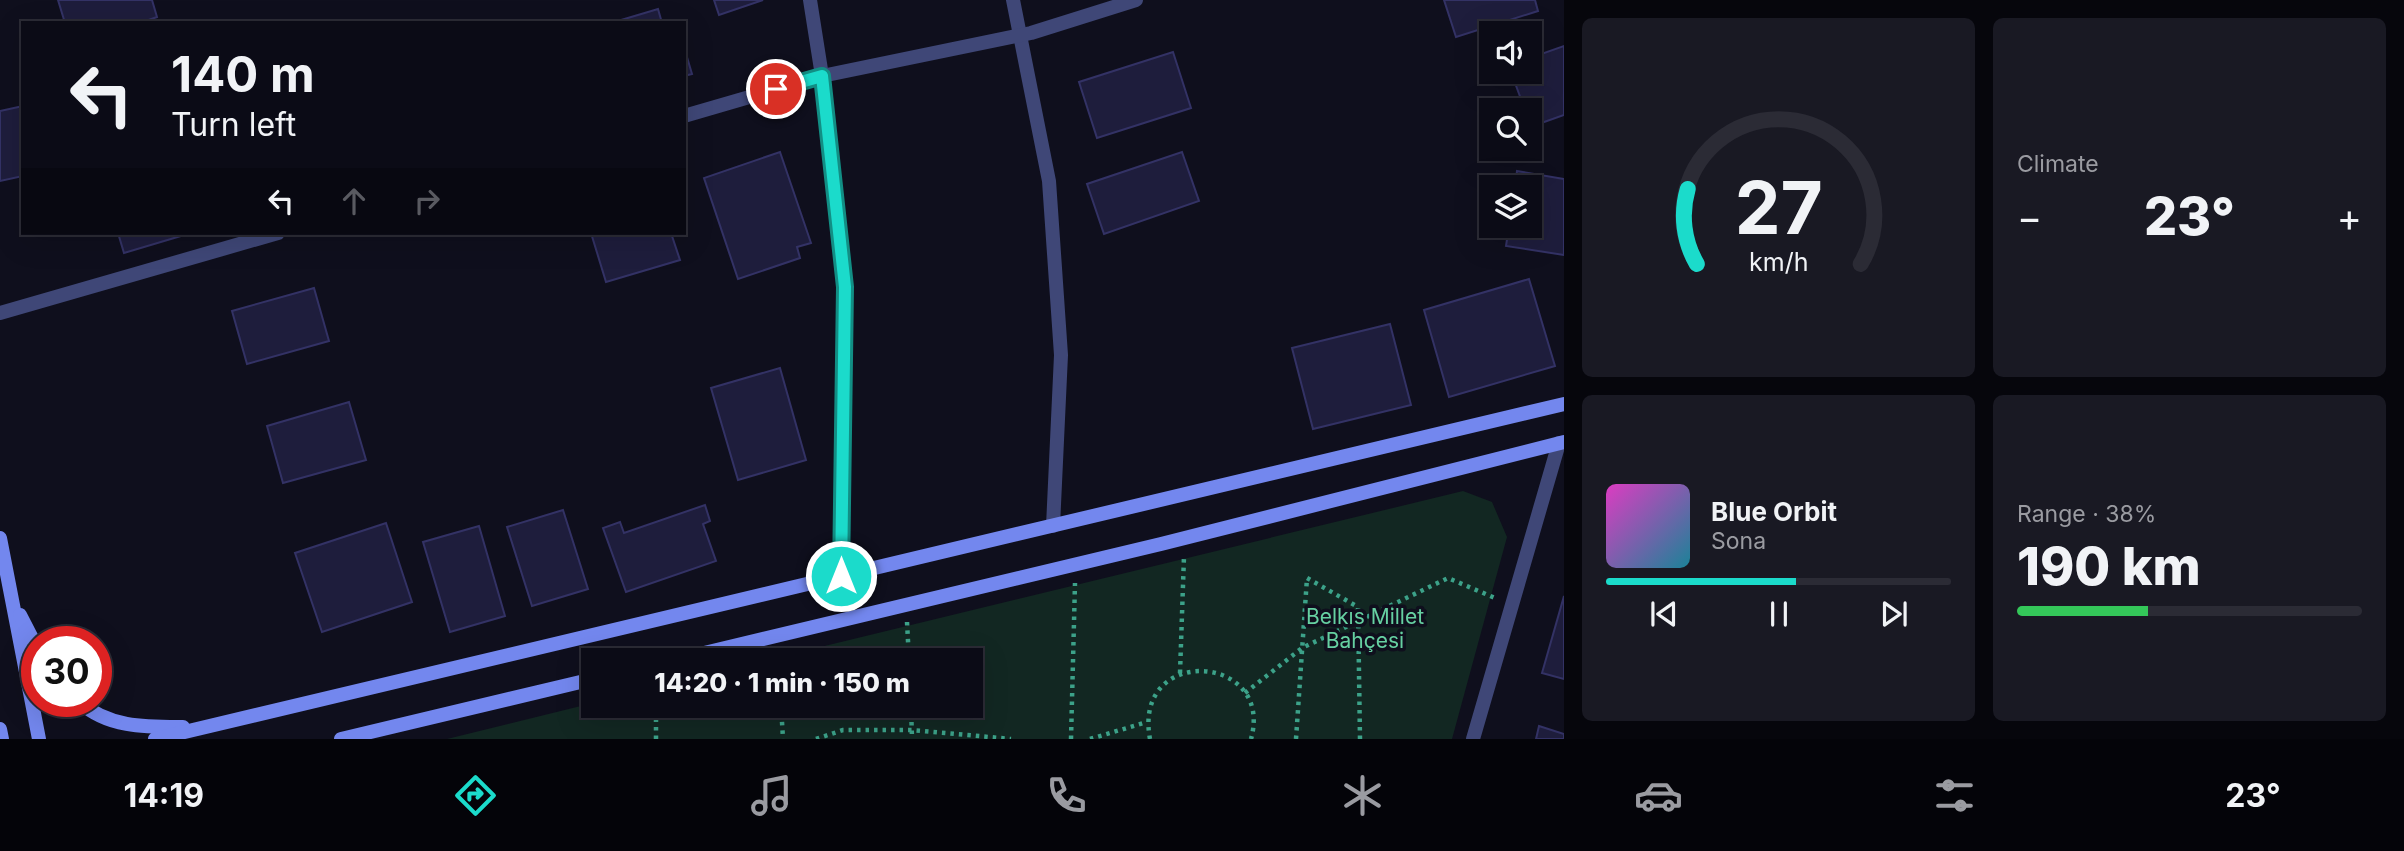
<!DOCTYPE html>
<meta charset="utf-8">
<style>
:root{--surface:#0b0b16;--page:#191923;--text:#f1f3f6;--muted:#9a9ba1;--line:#2b2b35;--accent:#1bdbcb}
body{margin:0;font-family:Inter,sans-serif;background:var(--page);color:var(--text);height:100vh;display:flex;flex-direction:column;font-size:26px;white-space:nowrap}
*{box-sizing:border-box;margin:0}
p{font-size:23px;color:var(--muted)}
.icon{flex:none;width:38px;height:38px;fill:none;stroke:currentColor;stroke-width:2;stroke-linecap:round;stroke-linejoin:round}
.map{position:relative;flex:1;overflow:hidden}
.details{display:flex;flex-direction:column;gap:18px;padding:18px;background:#06060c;width:840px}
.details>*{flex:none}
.banner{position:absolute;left:21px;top:21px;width:665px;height:214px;border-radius:0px;box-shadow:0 7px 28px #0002,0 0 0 2px var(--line);background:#0b0b16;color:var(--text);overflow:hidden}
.tools{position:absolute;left:1479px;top:21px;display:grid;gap:14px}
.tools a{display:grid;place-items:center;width:63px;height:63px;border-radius:0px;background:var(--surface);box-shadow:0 7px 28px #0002,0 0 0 2px var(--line);font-size:35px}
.speed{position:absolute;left:21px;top:626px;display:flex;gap:14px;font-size:35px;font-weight:700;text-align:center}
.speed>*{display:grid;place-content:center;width:91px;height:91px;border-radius:50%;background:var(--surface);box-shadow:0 7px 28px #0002,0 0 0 2px var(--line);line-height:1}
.speed .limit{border:10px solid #d22;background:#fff;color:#111}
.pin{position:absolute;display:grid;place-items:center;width:60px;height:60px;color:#fff;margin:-30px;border:4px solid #fff;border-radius:50%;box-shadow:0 2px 7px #0007}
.me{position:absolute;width:77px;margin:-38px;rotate:0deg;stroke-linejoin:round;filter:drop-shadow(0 0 5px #0008)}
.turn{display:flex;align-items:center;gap:24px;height:147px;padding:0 35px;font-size:32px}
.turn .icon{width:91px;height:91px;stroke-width:2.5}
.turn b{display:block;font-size:49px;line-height:60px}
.lanes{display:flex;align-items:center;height:66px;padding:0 35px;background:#0003;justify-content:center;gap:35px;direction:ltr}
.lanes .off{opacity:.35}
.big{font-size:52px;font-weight:800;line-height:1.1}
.details .tile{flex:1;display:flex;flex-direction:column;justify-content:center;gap:10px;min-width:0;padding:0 24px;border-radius:10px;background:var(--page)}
.details .dial{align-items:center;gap:0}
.dial svg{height:182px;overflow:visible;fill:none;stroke:var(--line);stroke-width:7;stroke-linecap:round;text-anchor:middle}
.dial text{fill:var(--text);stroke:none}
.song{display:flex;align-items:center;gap:21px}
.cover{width:84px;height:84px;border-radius:10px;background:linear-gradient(135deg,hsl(310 70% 55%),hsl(190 70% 35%))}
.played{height:7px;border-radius:4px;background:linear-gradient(90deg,var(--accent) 55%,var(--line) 55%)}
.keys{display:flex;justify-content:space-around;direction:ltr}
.heat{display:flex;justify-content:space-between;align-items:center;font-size:38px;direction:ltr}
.charge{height:10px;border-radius:5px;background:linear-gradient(90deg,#34c759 38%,var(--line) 0)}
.details .tiles{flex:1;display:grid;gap:18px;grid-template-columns:repeat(2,1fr)}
.trip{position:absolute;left:581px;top:648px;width:402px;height:70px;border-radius:0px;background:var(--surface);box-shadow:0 7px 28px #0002,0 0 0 2px var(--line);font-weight:800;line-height:70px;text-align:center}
.menu{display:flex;height:112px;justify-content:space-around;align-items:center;background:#040409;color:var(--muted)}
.menu .icon{width:49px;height:49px}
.menu .on{color:var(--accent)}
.menu b{font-size:32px;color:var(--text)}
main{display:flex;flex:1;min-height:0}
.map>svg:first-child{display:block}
.green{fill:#122722}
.building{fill:#1e1d3c;stroke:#333265;stroke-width:2}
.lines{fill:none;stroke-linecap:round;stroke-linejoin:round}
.path{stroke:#3ca289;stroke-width:4.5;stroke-dasharray:3.5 5;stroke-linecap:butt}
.street{stroke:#3f4777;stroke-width:14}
.secondary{stroke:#7387ee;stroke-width:14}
.route-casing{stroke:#128e84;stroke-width:18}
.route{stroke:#1bdbcb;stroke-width:12}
.labels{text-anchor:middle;stroke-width:7;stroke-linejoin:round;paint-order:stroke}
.park-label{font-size:21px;fill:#66d0a2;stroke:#0f0f1d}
</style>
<main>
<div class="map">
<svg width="1564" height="739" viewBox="0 0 1564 739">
<rect width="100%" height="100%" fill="#0f0f1d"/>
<path class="green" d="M1463,491L1492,502L1507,537L1452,739H447L593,703V705H971V660H767Z"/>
<g class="building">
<path d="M58,0H152L157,17L140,23H65Z"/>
<path d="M714,0H763L719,15Z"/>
<path d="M1444,0H1535L1538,11L1456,37Z"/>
<path d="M658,9L662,23H611Z"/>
<path d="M1564,46V115L1530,127V110H1525L1511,72H1530V58Z"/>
<path d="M684,47L692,74L684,76Z"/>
<path d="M1173,52L1191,108L1097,138L1079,82Z"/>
<path d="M23,106V176L0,181V111Z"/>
<path d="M780,152L811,243L797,247L800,258L738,279L704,178Z"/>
<path d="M1182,152L1199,201L1104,234L1087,184Z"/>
<path d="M1517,171L1564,179V255L1506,246L1509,226H1530V187H1515Z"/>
<path d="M118,233H191L124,253Z"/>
<path d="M591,233H671L680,260L606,282Z"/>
<path d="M1529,279L1555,366L1449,397L1424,310Z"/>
<path d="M314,288L329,341L247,364L232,311Z"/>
<path d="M1390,324L1411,405L1313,429L1292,348Z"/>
<path d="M780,368L806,460L738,480L711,388Z"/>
<path d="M349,402L366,460L283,483L267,426Z"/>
<path d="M705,505L710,521L703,524L716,561L626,592L603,528L620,522L624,533Z"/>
<path d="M563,510L588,589L532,606L507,527Z"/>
<path d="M386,523L412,602L322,632L295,553Z"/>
<path d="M479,526L505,616L450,632L423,542Z"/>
<path d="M1564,596V679L1542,673Z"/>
<path d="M1539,726L1564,734V739H1536Z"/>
</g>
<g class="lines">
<g class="path">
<path d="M907,622L909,660"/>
<path d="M1180,673L1184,556"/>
<path d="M1245,693L1302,648L1448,578L1495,598"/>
<path d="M781,705L783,739"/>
<path d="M911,705L912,739"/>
<path d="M656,739V705"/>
<path d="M816,739L843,730H912L1011,739"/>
<path d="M1071,739L1075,583"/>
<path d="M1090,739L1147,722"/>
<path d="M1150,739C1132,644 1275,653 1251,739"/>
<path d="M1296,739L1307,578L1358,607L1360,739"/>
</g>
<g class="street">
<path d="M810,0L822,76L845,287L841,576"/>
<path d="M1013,0L1049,181L1061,355L1053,526"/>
<path d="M684,116L822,76L1031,33L1136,0"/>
<path d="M0,313L278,233"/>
<path d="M1473,739L1559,443"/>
</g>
<g class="secondary">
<path d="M0,538L39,739"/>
<path d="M20,615L37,648"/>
<path d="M675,660L1161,544L1564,442"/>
<path d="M80,702C108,728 147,727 183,727"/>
<path d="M0,729L2,739"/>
<path d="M155,739L1564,404"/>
<path d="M341,739L593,679"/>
</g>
</g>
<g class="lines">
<defs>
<path id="route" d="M776,89L822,76L845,287L841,576"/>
</defs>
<use href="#route" class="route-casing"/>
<use href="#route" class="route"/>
</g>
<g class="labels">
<g class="park-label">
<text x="1365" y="624">Belkıs Millet<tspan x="1365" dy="24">Bahçesi</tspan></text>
</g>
</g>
</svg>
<div class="tools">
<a><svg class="icon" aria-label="sound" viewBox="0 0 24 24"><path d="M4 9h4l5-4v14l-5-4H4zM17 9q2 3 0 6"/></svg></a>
<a><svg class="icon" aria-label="search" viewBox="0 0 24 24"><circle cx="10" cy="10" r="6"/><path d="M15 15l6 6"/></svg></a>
<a><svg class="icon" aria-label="layers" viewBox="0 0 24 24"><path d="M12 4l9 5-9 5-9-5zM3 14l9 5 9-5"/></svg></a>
</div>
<div class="speed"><div class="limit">30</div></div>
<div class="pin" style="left:776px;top:89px;background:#d93025"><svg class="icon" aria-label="arrive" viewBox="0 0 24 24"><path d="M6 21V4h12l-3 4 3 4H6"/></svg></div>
<svg class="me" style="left:841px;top:576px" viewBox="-20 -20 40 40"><circle r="17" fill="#1bdbcb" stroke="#fff" stroke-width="3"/><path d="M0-11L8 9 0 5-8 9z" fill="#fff"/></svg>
<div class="trip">14:20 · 1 min · 150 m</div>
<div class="banner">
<div class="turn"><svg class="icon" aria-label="left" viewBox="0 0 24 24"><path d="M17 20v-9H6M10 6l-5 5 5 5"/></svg><div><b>140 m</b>Turn left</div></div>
<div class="lanes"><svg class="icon" aria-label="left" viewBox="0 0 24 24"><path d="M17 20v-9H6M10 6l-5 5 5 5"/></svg><svg class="icon off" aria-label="ahead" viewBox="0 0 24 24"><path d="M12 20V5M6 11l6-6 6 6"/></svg><svg class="icon off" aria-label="right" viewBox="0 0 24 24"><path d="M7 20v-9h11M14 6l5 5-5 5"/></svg></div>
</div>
</div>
<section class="details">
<div class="tiles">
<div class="tile dial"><svg viewBox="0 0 100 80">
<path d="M14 69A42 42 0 1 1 86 69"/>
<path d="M14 69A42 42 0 0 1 10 36" stroke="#1bdbcb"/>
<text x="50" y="56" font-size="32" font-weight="700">27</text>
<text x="50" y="72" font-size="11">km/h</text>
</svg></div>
<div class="tile"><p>Climate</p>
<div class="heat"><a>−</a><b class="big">23°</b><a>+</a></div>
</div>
<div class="tile">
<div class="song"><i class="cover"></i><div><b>Blue Orbit</b><p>Sona</p></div></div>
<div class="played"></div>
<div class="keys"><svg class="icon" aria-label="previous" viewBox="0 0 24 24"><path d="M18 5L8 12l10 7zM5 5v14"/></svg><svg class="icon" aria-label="pause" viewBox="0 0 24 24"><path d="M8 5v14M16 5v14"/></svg><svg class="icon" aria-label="next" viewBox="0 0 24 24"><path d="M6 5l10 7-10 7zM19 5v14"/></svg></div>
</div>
<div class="tile"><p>Range · 38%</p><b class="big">190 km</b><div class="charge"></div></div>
</div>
</section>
</main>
<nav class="menu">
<b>14:19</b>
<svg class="icon on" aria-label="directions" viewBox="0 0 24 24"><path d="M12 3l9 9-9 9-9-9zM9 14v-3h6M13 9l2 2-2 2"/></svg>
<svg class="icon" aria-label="music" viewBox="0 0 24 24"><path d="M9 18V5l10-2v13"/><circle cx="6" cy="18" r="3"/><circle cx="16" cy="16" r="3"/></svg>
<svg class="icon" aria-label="phone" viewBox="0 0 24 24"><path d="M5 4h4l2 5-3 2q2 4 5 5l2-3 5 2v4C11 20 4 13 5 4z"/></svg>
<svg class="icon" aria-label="climate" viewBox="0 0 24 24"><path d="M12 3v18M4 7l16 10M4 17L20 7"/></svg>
<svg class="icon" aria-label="car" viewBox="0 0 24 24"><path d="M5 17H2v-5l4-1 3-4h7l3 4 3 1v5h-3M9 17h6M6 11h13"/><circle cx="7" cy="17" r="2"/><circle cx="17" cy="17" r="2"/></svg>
<svg class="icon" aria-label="filters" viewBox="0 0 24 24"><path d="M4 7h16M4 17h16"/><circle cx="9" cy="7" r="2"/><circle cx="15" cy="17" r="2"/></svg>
<b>23°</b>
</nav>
